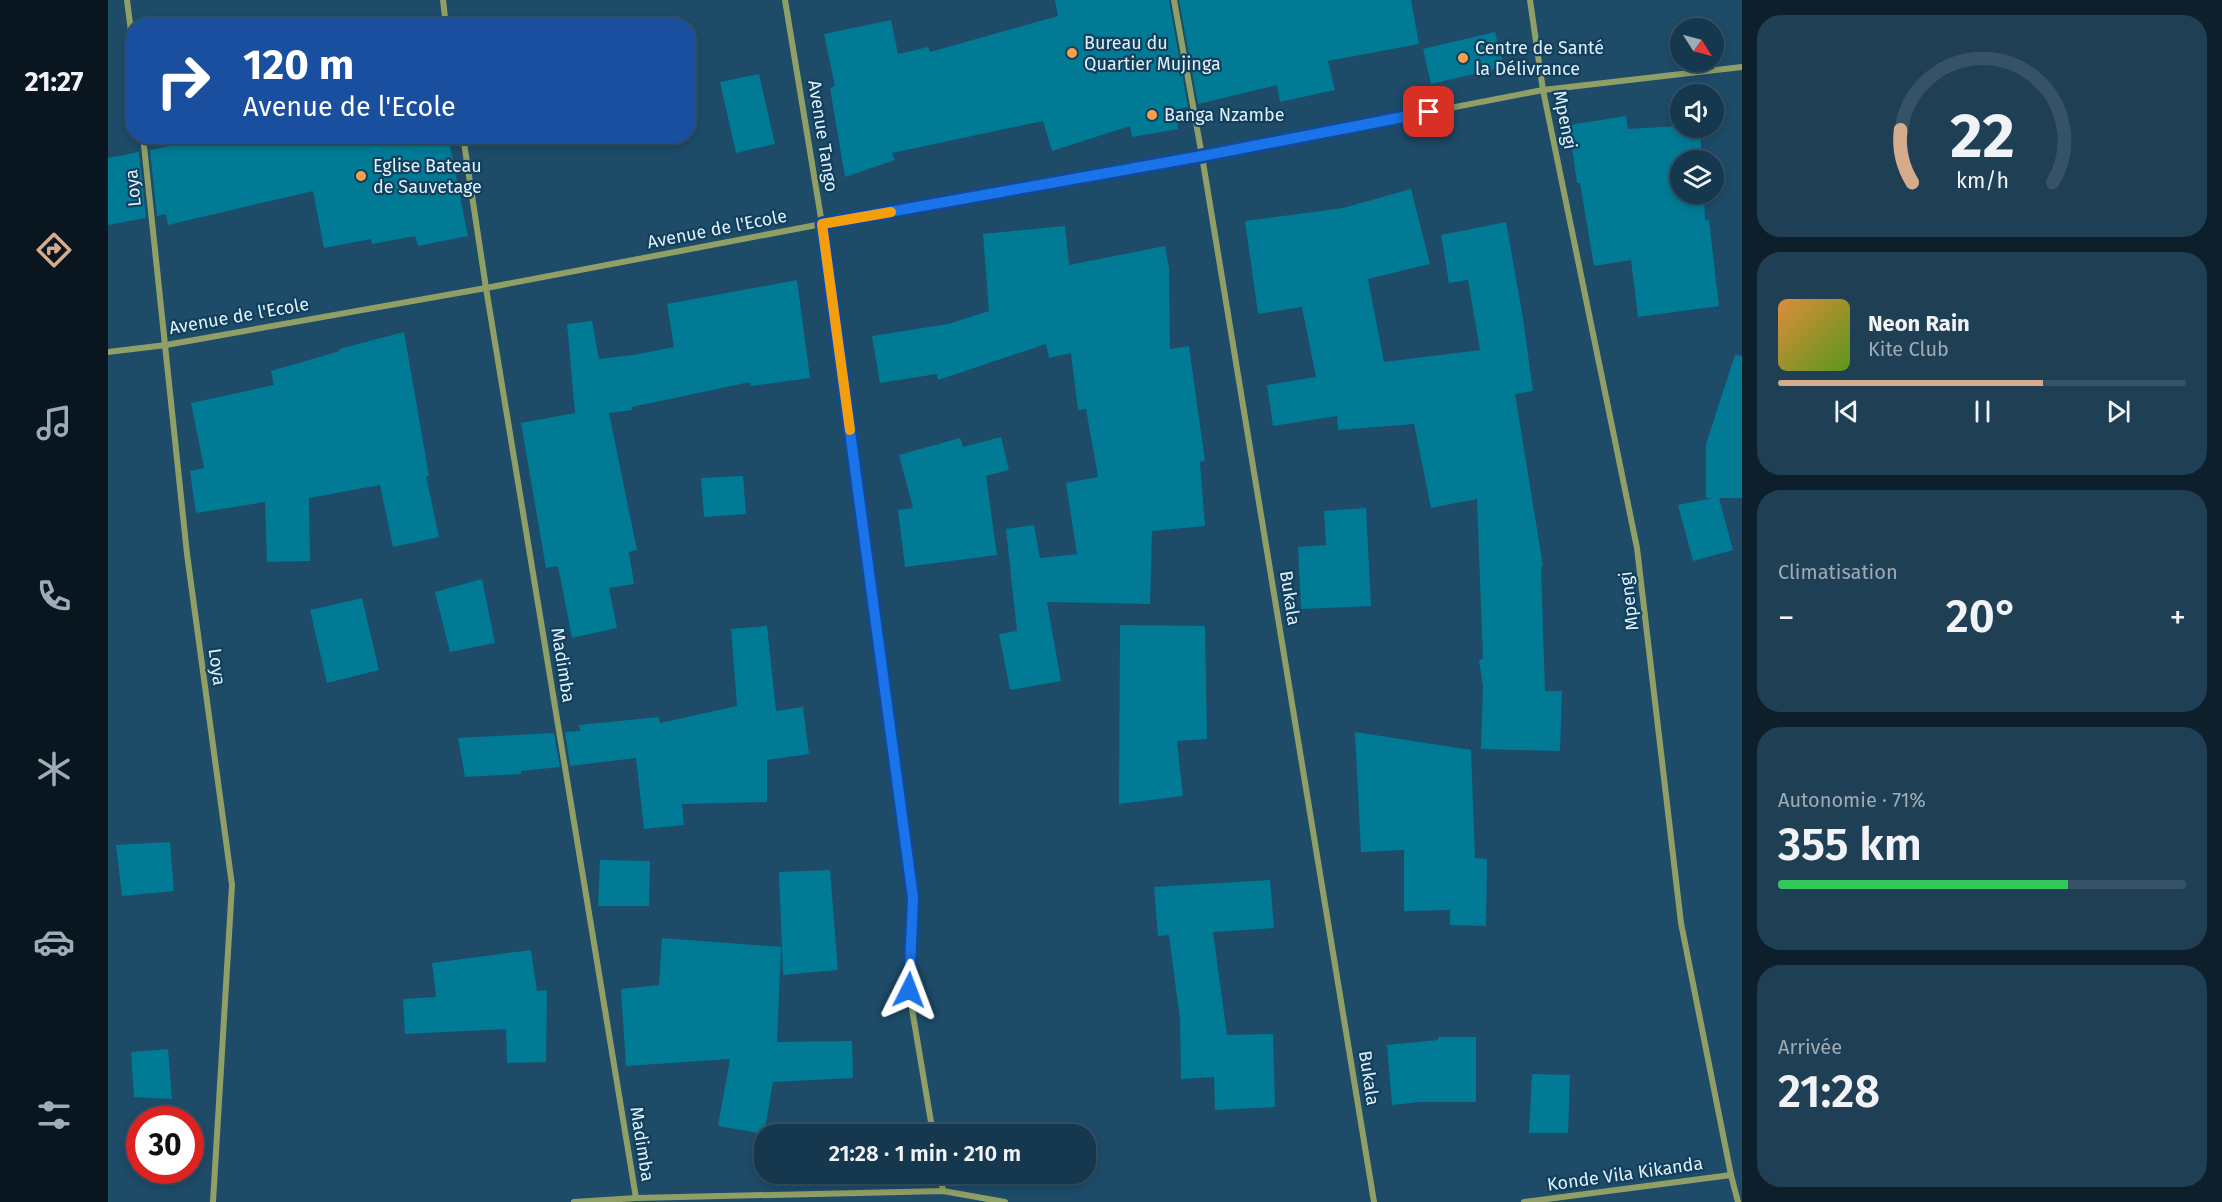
<!DOCTYPE html>
<html lang="fr">
<meta charset="utf-8">
<style>
:root{--surface:#16384e;--page:#1f3f55;--text:#f1f3f6;--muted:#9eacb6;--line:#355266;--accent:#d6ab8b}
body{margin:0;font-family:"Fira Sans",sans-serif;background:var(--page);color:var(--text);height:100vh;display:flex;flex-direction:column;font-size:22px;white-space:nowrap}
*{box-sizing:border-box;margin:0}
p{font-size:20px;color:var(--muted)}
.icon{flex:none;width:33px;height:33px;fill:none;stroke:currentColor;stroke-width:2;stroke-linecap:round;stroke-linejoin:round}
.map{position:relative;flex:1;overflow:hidden}
.sheet{display:flex;flex-direction:column;gap:15px;padding:15px;background:#0c1f2b;width:480px}
.sheet>*{flex:none}
.hud{position:absolute;left:18px;top:18px;width:570px;height:126px;border-radius:24px;box-shadow:0 3px 9px #0003,0 0 0 2px var(--line);background:#1a4fa0;color:#fff;overflow:hidden}
.needle{width:39px;rotate:126deg}
.buttons{position:absolute;left:1562px;top:18px;display:grid;gap:12px}
.buttons a{display:grid;place-items:center;width:54px;height:54px;border-radius:50%;background:var(--surface);box-shadow:0 3px 9px #0003,0 0 0 2px var(--line);font-size:30px}
.speed{position:absolute;left:18px;top:1106px;display:flex;gap:12px;font-size:30px;font-weight:700;text-align:center}
.speed>*{display:grid;place-content:center;width:78px;height:78px;border-radius:50%;background:var(--surface);box-shadow:0 3px 9px #0003,0 0 0 2px var(--line);line-height:1}
.speed .limit{border:9px solid #d22;background:#fff;color:#111}
.pin{position:absolute;display:grid;place-items:center;width:51px;height:51px;color:#fff;margin:-26px;border-radius:12px;box-shadow:0 3px 9px #0006}
.me{position:absolute;width:66px;margin:-33px;rotate:3deg;stroke-linejoin:round;filter:drop-shadow(0 0 4px #0008)}
.turn{display:flex;align-items:center;gap:21px;height:126px;padding:0 18px;font-size:27px}
.turn .icon{width:78px;height:78px;stroke-width:2.5}
.turn b{display:block;font-size:42px;line-height:51px}
.big{font-size:45px;font-weight:600;line-height:1.1}
.sheet .card{flex:1;display:flex;flex-direction:column;justify-content:center;gap:9px;min-width:0;padding:0 21px;border-radius:24px;background:var(--page)}
.sheet .dial{align-items:center;gap:0}
.dial svg{height:156px;overflow:visible;fill:none;stroke:var(--line);stroke-width:7;stroke-linecap:round;text-anchor:middle}
.dial text{fill:var(--text);stroke:none}
.song{display:flex;align-items:center;gap:18px}
.cover{width:72px;height:72px;border-radius:9px;background:linear-gradient(135deg,hsl(30 70% 55%),hsl(90 70% 35%))}
.played{height:6px;border-radius:3px;background:linear-gradient(90deg,var(--accent) 65%,var(--line) 65%)}
.keys{display:flex;justify-content:space-around;direction:ltr}
.heat{display:flex;justify-content:space-between;align-items:center;font-size:33px;direction:ltr}
.charge{height:9px;border-radius:4px;background:linear-gradient(90deg,#34c759 71%,var(--line) 0)}
.trip{position:absolute;left:646px;top:1124px;width:342px;height:60px;border-radius:24px;background:var(--surface);box-shadow:0 3px 9px #0003,0 0 0 2px var(--line);font-weight:600;line-height:60px;text-align:center}
main{display:flex;flex:1;min-height:0}
.menu{display:flex;flex-direction:column;width:108px;justify-content:space-around;align-items:center;background:#09161f;color:var(--muted)}
.menu .icon{width:42px;height:42px}
.menu .selected{color:var(--accent)}
.menu b{font-size:27px;color:var(--text)}
.map>svg:first-child{display:block}
.building{fill:#007a95}
.lines{fill:none;stroke-linecap:round;stroke-linejoin:round}
.street{stroke:#909f65;stroke-width:6}
.route-casing{stroke:#114b97;stroke-width:15}
.route{stroke:#1a73e8;stroke-width:10}
.slow{stroke:#f59e0b;stroke-width:10}
.poi-dot{fill:#f99f4d;stroke:#10405c;stroke-width:2}
.labels{text-anchor:middle;stroke-width:4.5;stroke-linejoin:round;paint-order:stroke}
.poi-label{font-size:18px;fill:#e2f0fb;stroke:#10405c;text-anchor:start}
.street-label{font-size:18px;fill:#e2f0fb;stroke:#10405c}
</style>
<main>
<nav class="menu">
<b>21:27</b>
<svg class="icon selected" aria-label="directions" viewBox="0 0 24 24"><path d="M12 3l9 9-9 9-9-9zM9 14v-3h6M13 9l2 2-2 2"/></svg>
<svg class="icon" aria-label="music" viewBox="0 0 24 24"><path d="M9 18V5l10-2v13"/><circle cx="6" cy="18" r="3"/><circle cx="16" cy="16" r="3"/></svg>
<svg class="icon" aria-label="phone" viewBox="0 0 24 24"><path d="M5 4h4l2 5-3 2q2 4 5 5l2-3 5 2v4C11 20 4 13 5 4z"/></svg>
<svg class="icon" aria-label="climate" viewBox="0 0 24 24"><path d="M12 3v18M4 7l16 10M4 17L20 7"/></svg>
<svg class="icon" aria-label="car" viewBox="0 0 24 24"><path d="M5 17H2v-5l4-1 3-4h7l3 4 3 1v5h-3M9 17h6M6 11h13"/><circle cx="7" cy="17" r="2"/><circle cx="17" cy="17" r="2"/></svg>
<svg class="icon" aria-label="filters" viewBox="0 0 24 24"><path d="M4 7h16M4 17h16"/><circle cx="9" cy="7" r="2"/><circle cx="15" cy="17" r="2"/></svg>
</nav>
<div class="map">
<svg width="1634" height="1202" viewBox="0 0 1634 1202">
<rect width="100%" height="100%" fill="#1d4b68"/>
<g class="building">
<path d="M947,0H1061L1080,107L1067,110L1070,129L1024,137L1022,126L944,151L935,121L784,153L787,160L737,177L722,88L727,86L716,34L783,20L790,54L820,47L822,52L950,16Z"/>
<path d="M1071,0H1303L1311,44L1220,61L1227,90L1172,102L1169,85L1090,104Z"/>
<path d="M1387,32L1396,67L1323,84L1315,49Z"/>
<path d="M651,74L667,144L628,153L612,82Z"/>
<path d="M1518,116L1520,129L1572,126V128H1592L1594,160H1572V194H1596L1597,220H1601L1611,306L1530,317L1523,260L1486,266L1472,183H1469L1461,125Z"/>
<path d="M146,136H340L360,236L310,246L307,236L264,244L263,239L216,248L205,191L60,225L58,214L49,216L42,150L109,137L110,145Z"/>
<path d="M31,152L38,218L0,225V158Z"/>
<path d="M1303,189L1322,264L1260,279L1276,362L1372,350L1360,280L1341,283L1333,235L1398,222L1414,312L1425,391L1407,394L1435,566L1433,567L1437,691H1454L1452,751L1373,749L1375,686L1371,660L1375,659L1369,499L1323,508L1306,424L1230,430L1229,416L1165,426L1159,385L1208,377L1194,307L1150,314L1137,221L1235,208Z"/>
<path d="M957,226L961,265L1057,246L1061,268L1062,349L1081,346L1097,461L1092,462L1097,526L1044,531L1042,604L939,602L953,681L902,690L891,634L909,631L898,529L926,525L932,558L969,554L958,483L990,477L978,409L970,410L963,353L941,358L938,344L830,380L829,374L772,383L764,336L840,324L881,311L875,234Z"/>
<path d="M689,280L702,378L643,386L642,382L524,407V410L501,413L529,550L521,552L526,584L501,588L509,628L464,638L450,566L438,568L413,423L467,413L459,324L484,321L491,359L525,355L566,347L559,304Z"/>
<path d="M296,332L321,476H318L331,537L285,547L272,485L201,498L202,561L159,562L157,502L88,513L82,471L96,468L83,403L166,385L163,371L232,351L231,349Z"/>
<path d="M1627,355L1634,356V498H1611L1625,550L1585,561L1570,505L1605,498H1598V444Z"/>
<path d="M893,437L901,470L878,476L889,555L797,567L790,510L805,508L791,455L852,438L855,447Z"/>
<path d="M635,476L638,514L596,517L593,478Z"/>
<path d="M1258,508L1263,606L1193,609L1190,547L1218,545L1216,511Z"/>
<path d="M374,579L387,643L342,652L327,592Z"/>
<path d="M254,598L271,670L219,683L202,610Z"/>
<path d="M1012,625L1097,626L1099,739L1069,741L1075,796L1011,804Z"/>
<path d="M659,626L668,711L695,707L701,754L659,760V802L574,804L576,825L536,829L528,758L462,766L457,732L472,731L471,725L551,717L552,723L629,706L623,629Z"/>
<path d="M1247,732L1363,750L1367,858L1379,859L1378,926L1342,925V910L1296,911V850L1253,852Z"/>
<path d="M446,733L452,767L413,771V774L357,777L350,738Z"/>
<path d="M62,842L66,891L14,896L8,845Z"/>
<path d="M492,860L542,861L541,906H490Z"/>
<path d="M722,870L730,970L675,975L671,872Z"/>
<path d="M1162,880L1166,928L1105,932L1119,1035L1165,1034L1167,1107L1107,1110L1106,1077L1073,1079L1072,1020L1061,935L1050,936L1046,887Z"/>
<path d="M554,938L673,947L669,1042L744,1041L745,1078L665,1082L656,1134L610,1126L622,1059L518,1066L513,989L551,985Z"/>
<path d="M423,950L429,991L439,990L438,1062L399,1063L398,1029L297,1034L295,999L328,997L324,963Z"/>
<path d="M1330,1037H1368V1102H1312L1284,1105L1279,1045L1330,1040Z"/>
<path d="M60,1049L64,1099L26,1097L23,1052Z"/>
<path d="M1424,1074L1462,1075L1460,1133H1421Z"/>
</g>
<g class="lines">
<g class="street">
<path d="M19,0L26,55"/>
<path d="M335,0L338,26"/>
<path d="M677,0L714,224L805,898L801,991L825,1134"/>
<path d="M1066,0L1094,156L1266,1202"/>
<path d="M1422,0L1435,90L1529,548L1573,923L1623,1175L1630,1202"/>
<path d="M35,136L79,554L124,885L105,1202"/>
<path d="M355,136L378,288L528,1198"/>
<path d="M0,352L58,345L378,288L714,224L1094,156L1435,90L1634,67"/>
<path d="M832,1173L835,1191"/>
<path d="M466,1202L528,1198L835,1191L897,1202"/>
<path d="M1416,1202L1623,1175"/>
</g>
</g>
<g class="lines">
<defs>
<path id="route" d="M801,990L805,898L714,224L1094,156L1321,112"/>
</defs>
<use href="#route" class="route-casing"/>
<use href="#route" class="route"/>
<path class="slow" d="M742,430L714,224L783,212"/>
</g>
<g class="poi-dot">
<circle cx="964" cy="53" r="6"/>
<circle cx="1355" cy="58" r="6"/>
<circle cx="1044" cy="115" r="6"/>
<circle cx="253" cy="176" r="6"/>
</g>
<g class="labels">
<g class="poi-label">
<text x="976" y="49">Bureau du<tspan x="976" dy="21">Quartier Mujinga</tspan></text>
<text x="1367" y="54">Centre de Santé<tspan x="1367" dy="21">la Délivrance</tspan></text>
<text x="1056" y="121">Banga Nzambe</text>
<text x="265" y="172">Eglise Bateau<tspan x="265" dy="21">de Sauvetage</tspan></text>
</g>
<g class="street-label">
<text transform="translate(1457 120) rotate(79)" y="6">Mpengi</text>
<text transform="translate(715 136) rotate(81)" y="6">Avenue Tango</text>
<text transform="translate(25 188) rotate(-96)" y="6">Loya</text>
<text transform="translate(609 229) rotate(-11)" y="6">Avenue de l'Ecole</text>
<text transform="translate(131 316) rotate(-10)" y="6">Avenue de l'Ecole</text>
<text transform="translate(1182 598) rotate(81)" y="6">Bukala</text>
<text transform="translate(1521 601) rotate(-97)" y="6">Mpengi</text>
<text transform="translate(455 665) rotate(81)" y="6">Madimba</text>
<text transform="translate(109 667) rotate(82)" y="6">Loya</text>
<text transform="translate(1261 1078) rotate(81)" y="6">Bukala</text>
<text transform="translate(534 1144) rotate(81)" y="6">Madimba</text>
<text transform="translate(1517 1174) rotate(-8)" y="6">Konde Vila Kikanda</text>
</g>
</g>
</svg>
<div class="buttons">
<a><svg class="needle" viewBox="-14 -14 28 28"><path d="M0-13l5 13h-10z" fill="#e53935"/><path d="M0 13l5-13h-10z" fill="#9eacb6"/></svg></a>
<a><svg class="icon" aria-label="sound" viewBox="0 0 24 24"><path d="M4 9h4l5-4v14l-5-4H4zM17 9q2 3 0 6"/></svg></a>
<a><svg class="icon" aria-label="layers" viewBox="0 0 24 24"><path d="M12 4l9 5-9 5-9-5zM3 14l9 5 9-5"/></svg></a>
</div>
<div class="speed"><div class="limit">30</div></div>
<div class="pin" style="left:1321px;top:112px;background:#d93025"><svg class="icon" aria-label="arrive" viewBox="0 0 24 24"><path d="M6 21V4h12l-3 4 3 4H6"/></svg></div>
<svg class="me" style="left:801px;top:990px" viewBox="-20 -20 40 40"><path d="M0-17L14 15 0 8-14 15z" fill="#1a73e8" stroke="#fff" stroke-width="4"/></svg>
<div class="trip">21:28 · 1 min · 210 m</div>
<div class="hud">
<div class="turn"><svg class="icon" aria-label="right" viewBox="0 0 24 24"><path d="M7 20v-9h11M14 6l5 5-5 5"/></svg><div><b>120 m</b>Avenue de l'Ecole</div></div>
</div>
</div>
<section class="sheet">
<div class="card dial"><svg viewBox="0 0 100 80">
<path d="M14 69A42 42 0 1 1 86 69"/>
<path d="M14 69A42 42 0 0 1 8 42" stroke="#d6ab8b"/>
<text x="50" y="56" font-size="32" font-weight="700">22</text>
<text x="50" y="72" font-size="11">km/h</text>
</svg></div>
<div class="card">
<div class="song"><i class="cover"></i><div><b>Neon Rain</b><p>Kite Club</p></div></div>
<div class="played"></div>
<div class="keys"><svg class="icon" aria-label="previous" viewBox="0 0 24 24"><path d="M18 5L8 12l10 7zM5 5v14"/></svg><svg class="icon" aria-label="pause" viewBox="0 0 24 24"><path d="M8 5v14M16 5v14"/></svg><svg class="icon" aria-label="next" viewBox="0 0 24 24"><path d="M6 5l10 7-10 7zM19 5v14"/></svg></div>
</div>
<div class="card"><p>Climatisation</p>
<div class="heat"><a>−</a><b class="big">20°</b><a>+</a></div>
</div>
<div class="card"><p>Autonomie · 71%</p><b class="big">355 km</b><div class="charge"></div></div>
<div class="card"><p>Arrivée</p><b class="big">21:28</b></div>
</section>
</main>
